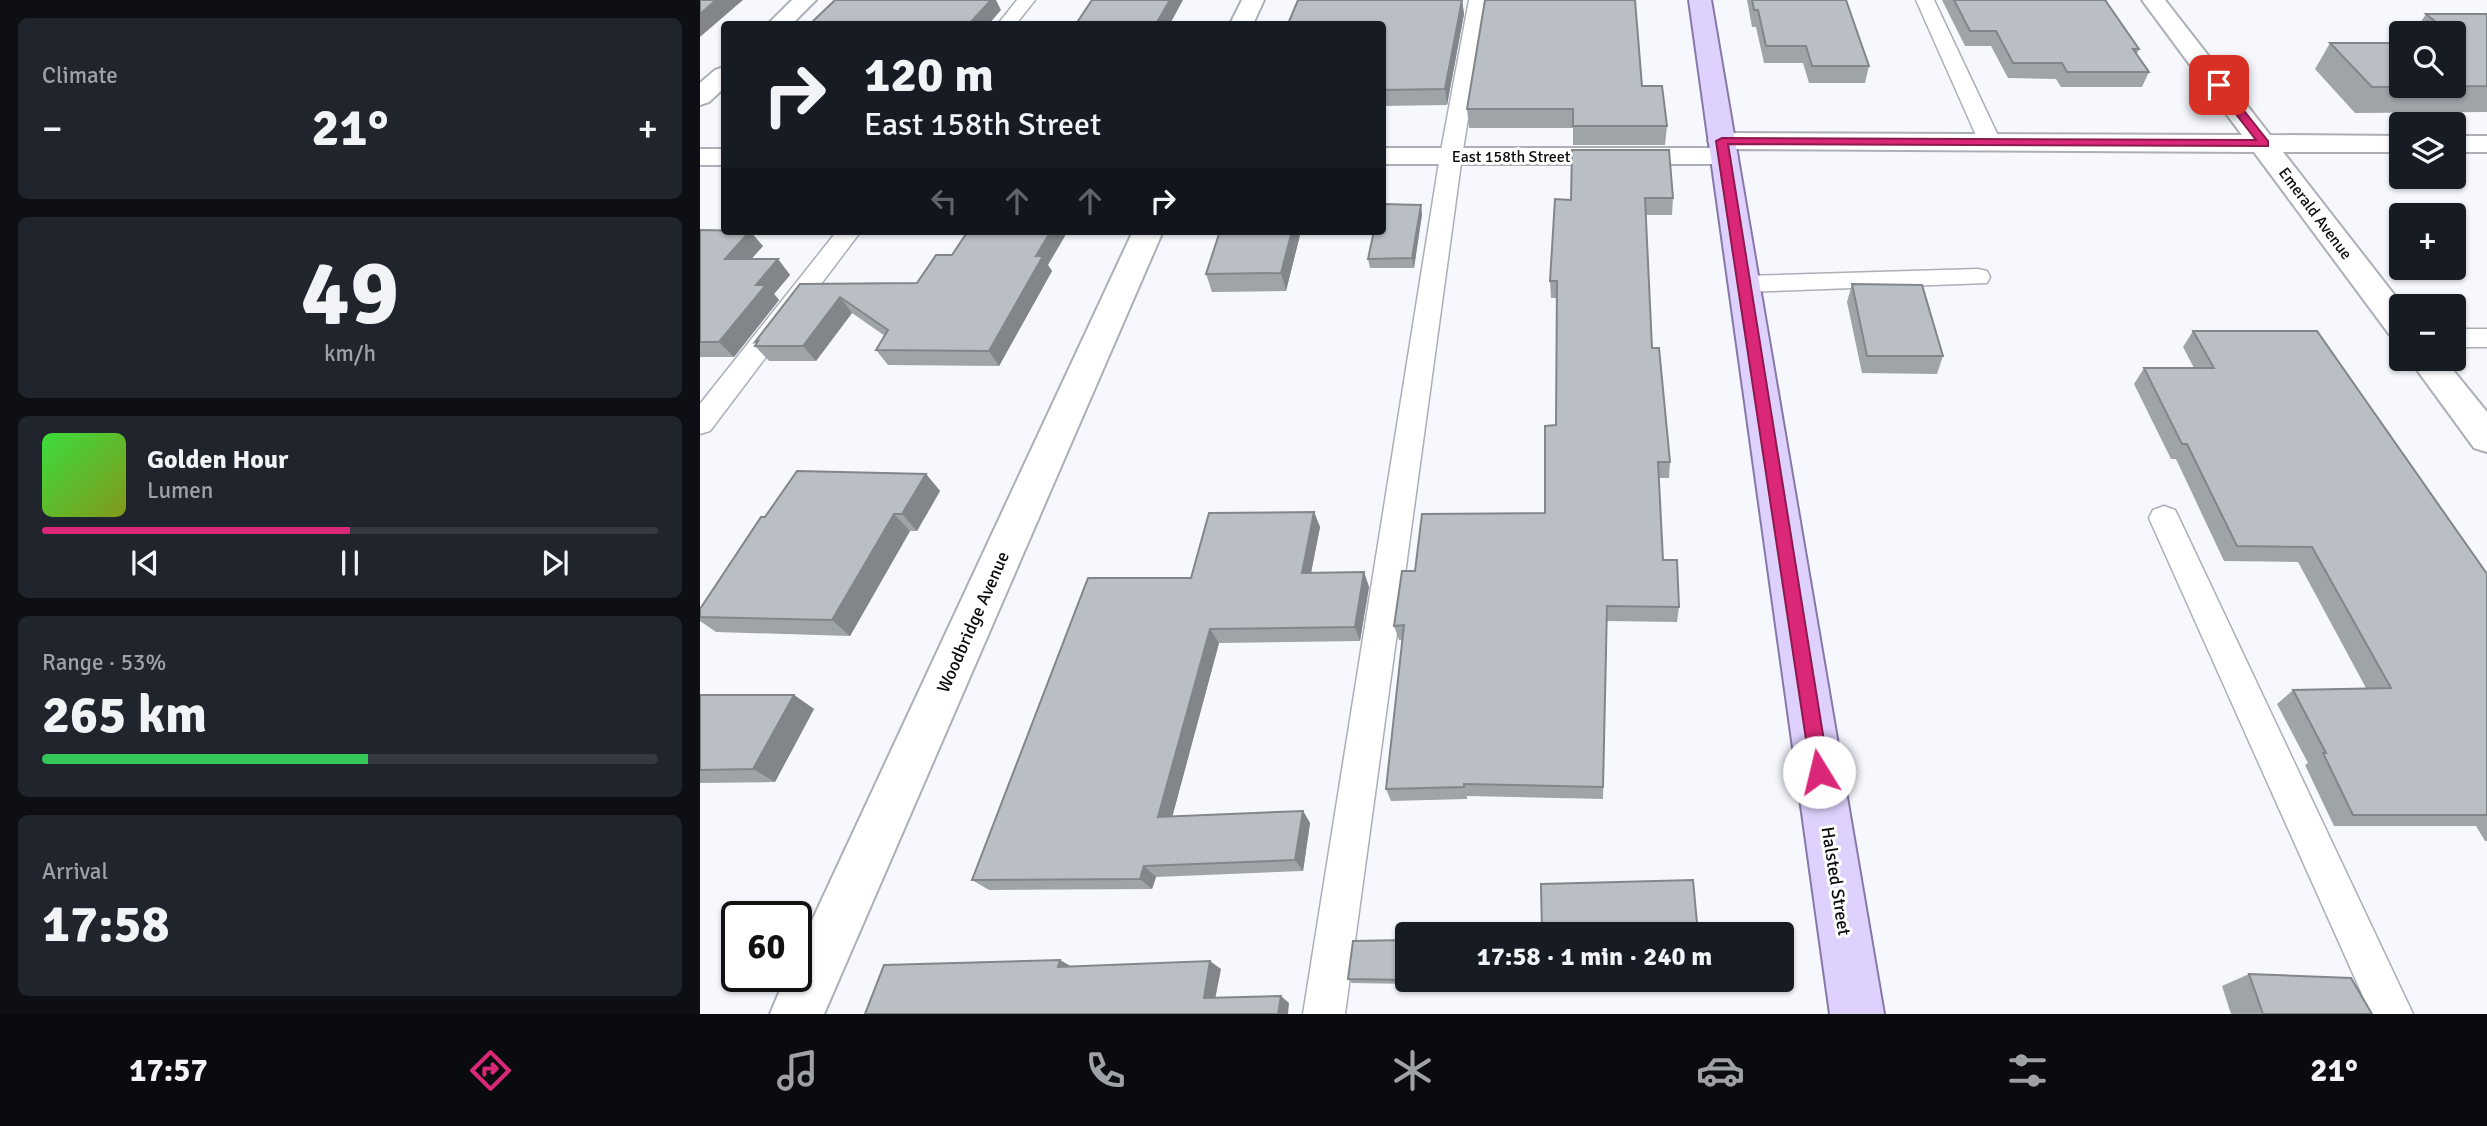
<!DOCTYPE html>
<meta charset="utf-8">
<style>
:root{--surface:#171b24;--page:#20242c;--text:#f1f3f6;--muted:#9ea1a6;--line:#363941;--accent:#db2777}
body{margin:0;font-family:Signika,sans-serif;background:var(--page);color:var(--text);height:100vh;display:flex;flex-direction:column;font-size:26px;white-space:nowrap}
*{box-sizing:border-box;margin:0}
p{font-size:23px;color:var(--muted)}
.icon{flex:none;width:38px;height:38px;fill:none;stroke:currentColor;stroke-width:2;stroke-linecap:round;stroke-linejoin:round}
.map{position:relative;flex:1;overflow:hidden}
.sheet{display:flex;flex-direction:column;gap:18px;padding:18px;background:#0d0f14;width:700px}
.sheet>*{flex:none}
.hud{position:absolute;left:21px;top:21px;width:665px;height:214px;border-radius:7px;box-shadow:0 2px 5px #0004;background:#171b24;color:var(--text);overflow:hidden}
.fabs{position:absolute;left:1689px;top:21px;display:grid;gap:14px}
.fabs a{display:grid;place-items:center;width:77px;height:77px;border-radius:7px;background:var(--surface);box-shadow:0 2px 5px #0004;font-size:35px}
.speed{position:absolute;left:21px;top:901px;display:flex;gap:14px;font-size:35px;font-weight:700;text-align:center}
.speed>*{display:grid;place-content:center;width:91px;height:91px;border-radius:50%;background:var(--surface);box-shadow:0 2px 5px #0004;line-height:1}
.speed .limit{border:4px solid #111;border-radius:10px;background:#fff;color:#111}
.pin{position:absolute;display:grid;place-items:center;width:60px;height:60px;color:#fff;margin:-30px;border-radius:14px;box-shadow:0 4px 10px #0006}
.me{position:absolute;width:77px;margin:-38px;rotate:351deg;stroke-linejoin:round;filter:drop-shadow(0 0 5px #0008)}
.turn{display:flex;align-items:center;gap:24px;height:147px;padding:0 28px;font-size:32px}
.turn .icon{width:91px;height:91px;stroke-width:2.5}
.turn b{display:block;font-size:49px;line-height:60px}
.lanes{display:flex;align-items:center;height:66px;padding:0 28px;background:#0003;justify-content:center;gap:35px;direction:ltr}
.lanes .off{opacity:.35}
.big{font-size:52px;font-weight:800;line-height:1.1}
.sheet .widget{flex:1;display:flex;flex-direction:column;justify-content:center;gap:10px;min-width:0;padding:0 24px;border-radius:10px;background:var(--page)}
.sheet .dial{align-items:center;gap:0}
.dial b{font-size:91px;line-height:1}
.song{display:flex;align-items:center;gap:21px}
.cover{width:84px;height:84px;border-radius:10px;background:linear-gradient(135deg,hsl(120 70% 55%),hsl(70 70% 35%))}
.played{height:7px;border-radius:4px;background:linear-gradient(90deg,var(--accent) 50%,var(--line) 50%)}
.keys{display:flex;justify-content:space-around;direction:ltr}
.heat{display:flex;justify-content:space-between;align-items:center;font-size:38px;direction:ltr}
.charge{height:10px;border-radius:5px;background:linear-gradient(90deg,#34c759 53%,var(--line) 0)}
.trip{position:absolute;left:695px;top:922px;width:399px;height:70px;border-radius:7px;background:var(--surface);box-shadow:0 2px 5px #0004;font-weight:800;line-height:70px;text-align:center}
.menu{display:flex;height:112px;justify-content:space-around;align-items:center;background:#090b0e;color:var(--muted)}
.menu .icon{width:49px;height:49px}
.menu .active{color:var(--accent)}
.menu b{font-size:32px;color:var(--text)}
main{display:flex;flex:1;min-height:0}
.map>svg:first-child{display:block}
.lines{fill:none;stroke-linecap:round;stroke-linejoin:round}
.lane-casing{stroke:#adafb6;stroke-width:3}
.street-casing{stroke:#adafb6;stroke-width:4}
.primary-casing{stroke:#8678a8;stroke-width:4}
.lane{fill:#fff;fill-rule:evenodd}
.street{fill:#fff;fill-rule:evenodd}
.primary{fill:#ded1fd;fill-rule:evenodd}
.wall{fill:#9fa4a9}
.shaded-wall{fill:#82868a}
.building{fill:#b9bfc5;stroke:#82868a;stroke-width:2}
.route{fill:#db2777;stroke:#8e194d;stroke-width:2}
.labels{text-anchor:middle;stroke-width:6;stroke-linejoin:round;paint-order:stroke}
.far-street-label{font-size:16px;fill:#0b0c0e;stroke:#fff}
.street-label{font-size:18px;fill:#0b0c0e;stroke:#fff}
</style>
<main>
<section class="sheet">
<div class="widget"><p>Climate</p>
<div class="heat"><a>−</a><b class="big">21°</b><a>+</a></div>
</div>
<div class="widget dial"><b>49</b><p>km/h</p></div>
<div class="widget">
<div class="song"><i class="cover"></i><div><b>Golden Hour</b><p>Lumen</p></div></div>
<div class="played"></div>
<div class="keys"><svg class="icon" aria-label="previous" viewBox="0 0 24 24"><path d="M18 5L8 12l10 7zM5 5v14"/></svg><svg class="icon" aria-label="pause" viewBox="0 0 24 24"><path d="M8 5v14M16 5v14"/></svg><svg class="icon" aria-label="next" viewBox="0 0 24 24"><path d="M6 5l10 7-10 7zM19 5v14"/></svg></div>
</div>
<div class="widget"><p>Range · 53%</p><b class="big">265 km</b><div class="charge"></div></div>
<div class="widget"><p>Arrival</p><b class="big">17:58</b></div>
</section>
<div class="map">
<svg width="1787" height="1014" viewBox="0 0 1787 1014">
<rect width="100%" height="100%" fill="#f6f8fe"/>
<g class="lines">
<defs>
<g id="lane">
<path d="M317,0H335L316,24H298Z"/>
<path d="M769,0H787L762,156L645,1014H603L740,156Z"/>
<path d="M1216,0H1234L1301,142L1297,146H1283L1279,142Z"/>
<path d="M137,231H161L10,431L0,434V404Z"/>
<path d="M1278,269L1287,271L1290,277L1287,283L1044,292L1035,290L1032,284L1035,278L1044,276Z"/>
<rect x="1754" y="329" width="33" height="18"/>
<path d="M1464,506L1475,510L1479,518L1713,1014H1671L1449,518L1453,510Z"/>
</g>
<g id="street">
<path d="M92,0H116L92,24H68Z"/>
<path d="M542,0H564L553,24H530Z"/>
<path d="M1442,0H1465L1570,135L1701,136V152H1583L1703,306H1701V337L1689,334L1554,152L1030,149L1038,156L1034,162L1024,164H682V148H1016L1008,141L1012,135L1022,133L1542,135Z"/>
<path d="M24,67V88L9,102L0,105V83L15,70Z"/>
<rect x="1754" y="136" width="33" height="16"/>
<rect x="0" y="149" width="24" height="16"/>
<path d="M433,231H463L124,1014H70L86,976H96V955Z"/>
<path d="M1709,359H1744L1787,412V452L1774,448Z"/>
</g>
<path id="primary" d="M989,0H1011L1184,1014H1130Z"/>
</defs>
<use href="#lane" class="lane-casing"/>
<use href="#street" class="street-casing"/>
<use href="#primary" class="primary-casing"/>
<use href="#lane" class="lane"/>
<use href="#street" class="street"/>
<use href="#primary" class="primary"/>
</g>
<g class="wall">
<path d="M762,0L764,14L747,105L682,106V24Z"/>
<path d="M1047,0H1146L1169,66L1165,83H1109L1103,63H1064L1056,27H1052Z"/>
<path d="M1242,0H1407L1406,2L1439,49L1437,54L1449,72L1442,87H1361L1356,79L1308,78L1291,46H1265Z"/>
<path d="M1726,14H1787V112L1655,113L1615,69L1630,43L1701,86L1754,33H1714Z"/>
<path d="M942,86L967,126L965,145H873V128H769L767,109Z"/>
<path d="M973,198L972,215H946L952,348L970,462L969,478H959L963,560L979,607L977,622L907,621L903,799L767,796V799L691,801L686,789L702,640H699L694,626L845,513L856,425L857,298H851L850,281L855,199Z"/>
<path d="M722,214L714,268H670L668,259Z"/>
<path d="M0,230L63,246L51,259H78L90,275L74,294L79,300L34,357H0Z"/>
<path d="M601,231L586,291L512,292L506,274Z"/>
<path d="M348,265L352,271L299,366L188,365L176,350L185,336L152,313L116,361H69L55,346L57,343L55,342L100,284L217,283Z"/>
<path d="M1152,284L1243,356L1237,374L1162,373L1147,302Z"/>
<path d="M1493,331L1787,574V841H1785L1776,826H1634L1605,765L1608,763L1577,704L1593,690L1666,688L1598,562L1524,561L1476,459H1471L1434,384L1444,368H1494L1483,347Z"/>
<path d="M226,474L240,491L217,531H210L150,636L16,632L0,621V609L65,517Z"/>
<path d="M614,512L620,527L611,573L664,572L669,587L660,641L519,643L472,817L603,811L610,823L603,871L456,877L452,889L289,890L272,880L491,578Z"/>
<path d="M0,695H94L114,709L75,782L0,783Z"/>
<path d="M1549,974L1672,1014H1531L1522,986Z"/>
<path d="M648,979L707,980H714L713,984L652,983Z"/>
</g>
<g class="shaded-wall">
<path d="M16,0H43L0,37V14Z"/>
<path d="M291,0H296L301,10L289,24H269Z"/>
<path d="M470,0H483L470,24H456Z"/>
<path d="M762,0L764,14L747,105L745,89Z"/>
<path d="M721,205L722,214L714,268L712,258Z"/>
<path d="M50,231L63,246L38,274L25,259Z"/>
<path d="M351,231H368L348,265L352,271L299,366L289,351L336,256Z"/>
<path d="M592,231H601L586,291L581,273Z"/>
<path d="M78,259L90,275L74,294L79,300L34,357L19,342L56,285Z"/>
<path d="M140,297L152,313L116,361L103,346Z"/>
<path d="M226,474L240,491L217,531L202,514Z"/>
<path d="M614,512L620,527L608,588L602,573Z"/>
<path d="M194,514L210,531L150,636L132,620Z"/>
<path d="M664,572L669,587L660,641L655,627Z"/>
<path d="M510,629L519,643L469,829L458,817Z"/>
<path d="M94,695L114,709L75,782L53,769Z"/>
<path d="M603,811L610,823L603,871L595,860Z"/>
<path d="M444,866L456,877L452,889L440,879Z"/>
<path d="M360,960L374,968L358,967Z"/>
<path d="M510,961L521,969L514,1005L504,998Z"/>
<path d="M581,996L589,1003L588,1014H578Z"/>
</g>
<g class="building">
<path d="M0,0H16L0,14Z"/>
<path d="M135,0H291L269,24H110Z"/>
<path d="M392,0H470L456,24H376Z"/>
<path d="M598,0H762L745,89L682,90V24H588Z"/>
<path d="M785,0H935L942,86H962L967,126H873V109H767Z"/>
<path d="M1052,0H1146L1169,66H1112L1106,46H1066L1058,10H1054Z"/>
<path d="M1254,0H1405L1439,49H1433L1449,72H1367L1362,63H1313L1296,31H1270Z"/>
<path d="M1726,14H1787V86L1672,87L1630,43H1701V86H1754V33H1736H1749Z"/>
<path d="M872,150H969L973,198H945L952,348H959L970,462H958L963,560H977L979,607L907,606L903,787L764,784V787L686,789L704,625L694,626L702,571H715L722,514L845,513V426L856,425L857,281H850L855,199L871,200Z"/>
<path d="M682,204L721,205L712,258L668,259L674,231H682Z"/>
<path d="M0,230L50,231L25,259H78L56,285H66L19,342H0Z"/>
<path d="M268,231H351L336,256H343L289,351L176,350L188,330L140,297L103,346H55L58,341L55,342L100,284L217,283L236,255H252Z"/>
<path d="M520,231H592L581,273L506,274Z"/>
<path d="M1152,284L1222,285L1243,356H1167Z"/>
<path d="M1493,331H1617L1787,574V815H1653L1623,753H1626L1593,690L1691,688L1612,547L1537,546L1487,444H1482L1444,368H1514Z"/>
<path d="M97,471L226,474L202,514H194L132,620L0,617V609L61,517H65Z"/>
<path d="M614,512L602,573L664,572L655,627L510,629L458,817L603,811L595,860L444,866L440,879L272,880L388,578H491L509,513Z"/>
<path d="M0,695H94L53,769L0,770Z"/>
<path d="M993,880L998,934H842L841,884Z"/>
<path d="M707,940V980L648,979L653,941Z"/>
<path d="M360,960L358,967L510,961L504,998L581,996L578,1014H165L184,965Z"/>
<path d="M1549,974L1651,978L1672,1014H1563Z"/>
</g>
<path class="route" d="M1515,83H1522L1568,141V146L1028,144L1129,772L1126,779L1119,782L1112,779L1016,141L1022,138L1556,140L1515,87Z"/>
<g class="labels">
<g class="far-street-label">
<text x="811" y="162">East 158th Street</text>
<text transform="translate(1616 213) rotate(53)" y="6">Emerald Avenue</text>
</g>
<g class="street-label">
<text transform="translate(273 622) rotate(-66)" y="6">Woodbridge Avenue</text>
<text transform="translate(1136 881) rotate(81)" y="6">Halsted Street</text>
</g>
</g>
</svg>
<div class="fabs">
<a><svg class="icon" aria-label="search" viewBox="0 0 24 24"><circle cx="10" cy="10" r="6"/><path d="M15 15l6 6"/></svg></a>
<a><svg class="icon" aria-label="layers" viewBox="0 0 24 24"><path d="M12 4l9 5-9 5-9-5zM3 14l9 5 9-5"/></svg></a>
<a>+</a>
<a>−</a>
</div>
<div class="speed"><div class="limit">60</div></div>
<div class="pin" style="left:1519px;top:85px;background:#d93025"><svg class="icon" aria-label="arrive" viewBox="0 0 24 24"><path d="M6 21V4h12l-3 4 3 4H6"/></svg></div>
<svg class="me" style="left:1119px;top:772px" viewBox="-20 -20 40 40"><circle r="19" fill="#fff"/><path d="M0-13L10 11 0 6-10 11z" fill="#db2777"/></svg>
<div class="trip">17:58 · 1 min · 240 m</div>
<div class="hud">
<div class="turn"><svg class="icon" aria-label="right" viewBox="0 0 24 24"><path d="M7 20v-9h11M14 6l5 5-5 5"/></svg><div><b>120 m</b>East 158th Street</div></div>
<div class="lanes"><svg class="icon off" aria-label="left" viewBox="0 0 24 24"><path d="M17 20v-9H6M10 6l-5 5 5 5"/></svg><svg class="icon off" aria-label="ahead" viewBox="0 0 24 24"><path d="M12 20V5M6 11l6-6 6 6"/></svg><svg class="icon off" aria-label="ahead" viewBox="0 0 24 24"><path d="M12 20V5M6 11l6-6 6 6"/></svg><svg class="icon" aria-label="right" viewBox="0 0 24 24"><path d="M7 20v-9h11M14 6l5 5-5 5"/></svg></div>
</div>
</div>
</main>
<nav class="menu">
<b>17:57</b>
<svg class="icon active" aria-label="directions" viewBox="0 0 24 24"><path d="M12 3l9 9-9 9-9-9zM9 14v-3h6M13 9l2 2-2 2"/></svg>
<svg class="icon" aria-label="music" viewBox="0 0 24 24"><path d="M9 18V5l10-2v13"/><circle cx="6" cy="18" r="3"/><circle cx="16" cy="16" r="3"/></svg>
<svg class="icon" aria-label="phone" viewBox="0 0 24 24"><path d="M5 4h4l2 5-3 2q2 4 5 5l2-3 5 2v4C11 20 4 13 5 4z"/></svg>
<svg class="icon" aria-label="climate" viewBox="0 0 24 24"><path d="M12 3v18M4 7l16 10M4 17L20 7"/></svg>
<svg class="icon" aria-label="car" viewBox="0 0 24 24"><path d="M5 17H2v-5l4-1 3-4h7l3 4 3 1v5h-3M9 17h6M6 11h13"/><circle cx="7" cy="17" r="2"/><circle cx="17" cy="17" r="2"/></svg>
<svg class="icon" aria-label="filters" viewBox="0 0 24 24"><path d="M4 7h16M4 17h16"/><circle cx="9" cy="7" r="2"/><circle cx="15" cy="17" r="2"/></svg>
<b>21°</b>
</nav>
